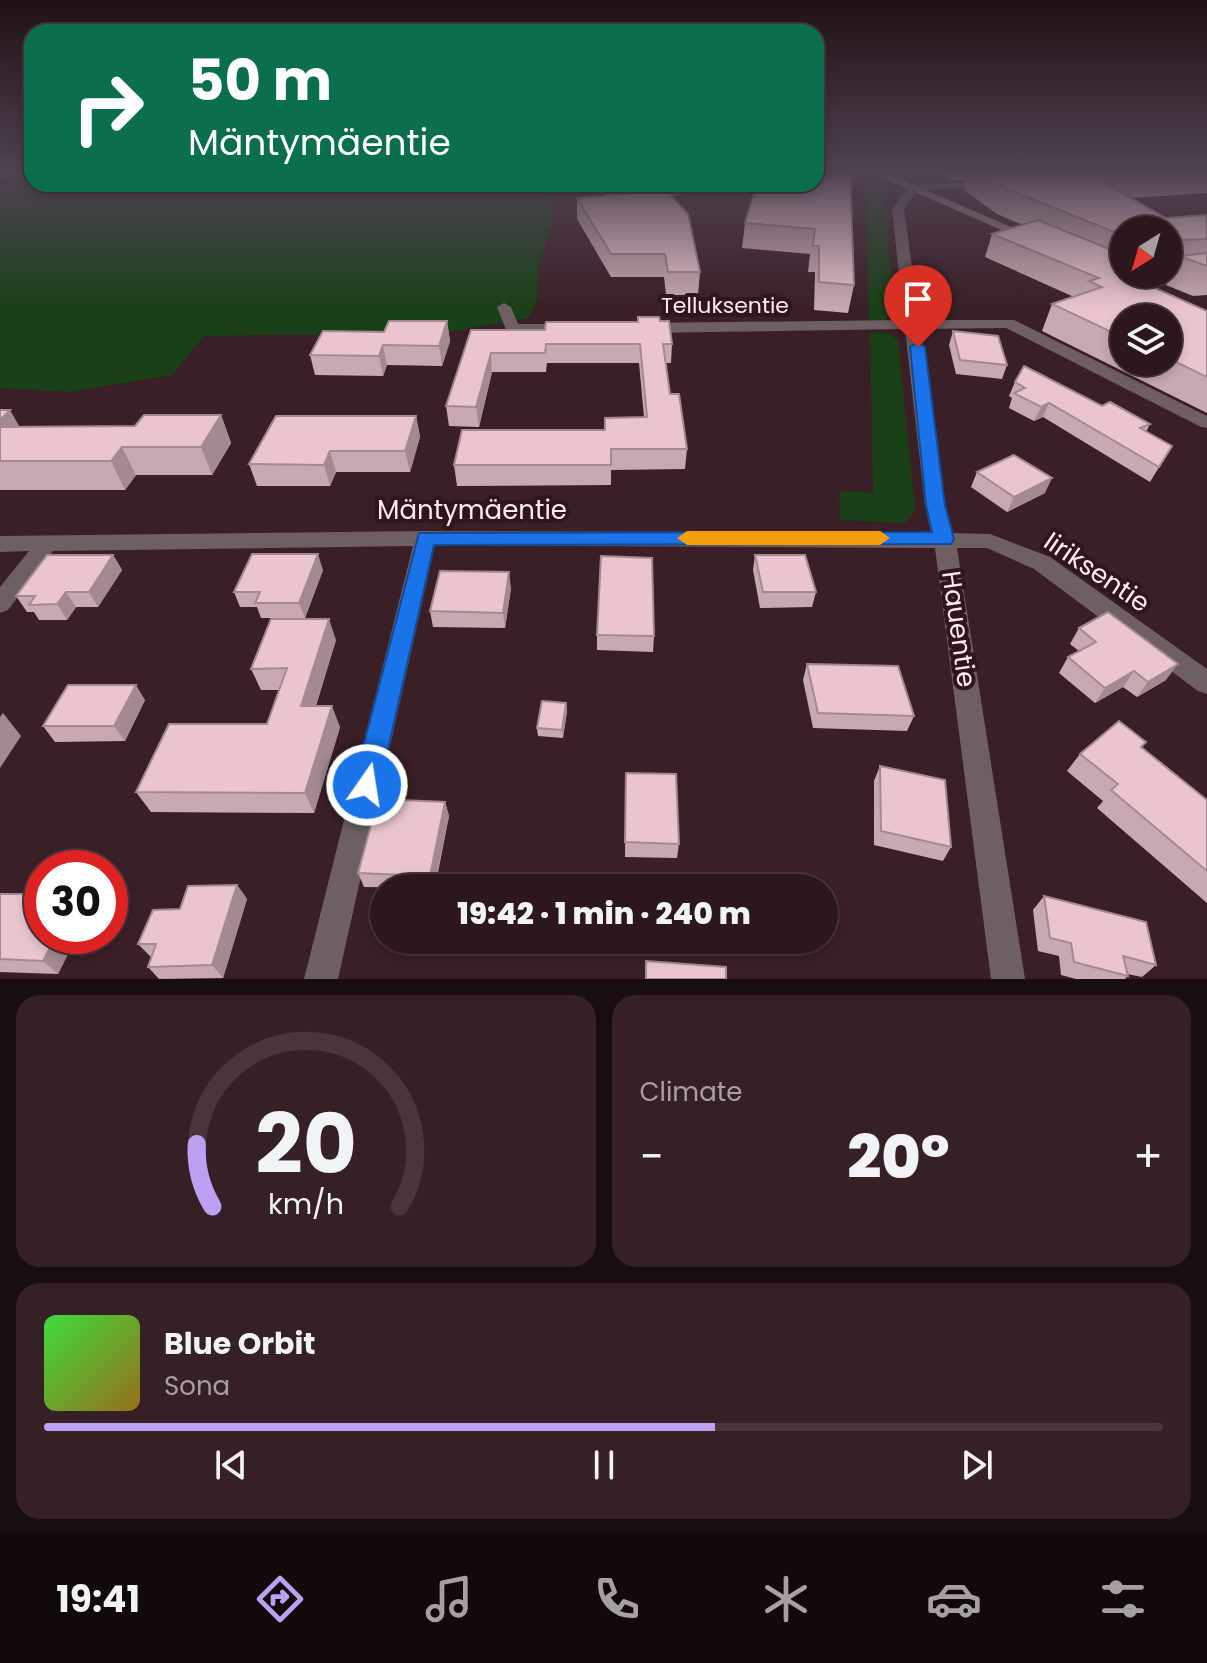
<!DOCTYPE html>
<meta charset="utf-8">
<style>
:root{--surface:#2c171c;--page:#342025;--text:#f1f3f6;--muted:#a69fa3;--line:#48363b;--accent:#bca0f2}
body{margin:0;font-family:Poppins,sans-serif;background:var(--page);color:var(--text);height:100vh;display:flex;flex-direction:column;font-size:30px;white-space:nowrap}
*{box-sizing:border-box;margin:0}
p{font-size:26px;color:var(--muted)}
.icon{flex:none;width:44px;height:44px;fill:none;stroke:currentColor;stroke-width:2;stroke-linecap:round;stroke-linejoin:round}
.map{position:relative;height:979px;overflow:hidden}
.side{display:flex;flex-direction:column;gap:16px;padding:16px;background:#180d0f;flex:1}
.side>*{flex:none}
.guide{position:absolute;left:24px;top:24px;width:800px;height:168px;border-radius:24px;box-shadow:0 4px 12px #0003,0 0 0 2px var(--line);background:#0b6e4f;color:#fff;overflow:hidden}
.needle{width:52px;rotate:217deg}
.buttons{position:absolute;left:1110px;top:216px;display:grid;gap:16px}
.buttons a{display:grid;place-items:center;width:72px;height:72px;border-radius:50%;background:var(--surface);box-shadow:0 4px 12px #0003,0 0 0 2px var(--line);font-size:40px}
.speed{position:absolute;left:24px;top:850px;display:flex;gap:16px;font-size:40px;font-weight:700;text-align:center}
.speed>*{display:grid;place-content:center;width:104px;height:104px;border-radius:50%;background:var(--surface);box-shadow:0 4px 12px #0003,0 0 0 2px var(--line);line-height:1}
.speed .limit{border:12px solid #d22;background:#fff;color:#111}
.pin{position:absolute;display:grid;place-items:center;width:68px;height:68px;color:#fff;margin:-82px -34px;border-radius:50% 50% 50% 0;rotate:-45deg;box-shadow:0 0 8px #0007}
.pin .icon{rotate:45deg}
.me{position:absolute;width:88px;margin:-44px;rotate:13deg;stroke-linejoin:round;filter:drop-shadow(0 0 6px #0008)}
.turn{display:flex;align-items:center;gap:28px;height:168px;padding:0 32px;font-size:36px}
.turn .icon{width:104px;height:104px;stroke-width:2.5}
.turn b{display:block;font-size:56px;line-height:68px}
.big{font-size:60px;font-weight:800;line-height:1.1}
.side .tile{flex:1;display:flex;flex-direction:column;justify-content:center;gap:12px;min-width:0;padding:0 28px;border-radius:24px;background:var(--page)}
.side .dial{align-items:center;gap:0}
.dial svg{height:208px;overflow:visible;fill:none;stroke:var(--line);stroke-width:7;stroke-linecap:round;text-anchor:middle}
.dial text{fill:var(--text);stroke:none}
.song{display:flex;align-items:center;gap:24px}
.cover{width:96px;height:96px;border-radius:12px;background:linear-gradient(135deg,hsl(120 70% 55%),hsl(40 70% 35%))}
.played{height:8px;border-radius:4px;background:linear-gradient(90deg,var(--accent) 60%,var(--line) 60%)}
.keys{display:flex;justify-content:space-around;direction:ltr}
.heat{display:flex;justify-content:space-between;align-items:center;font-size:44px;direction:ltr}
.side .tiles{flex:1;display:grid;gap:16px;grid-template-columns:1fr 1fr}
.tile:last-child{grid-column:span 2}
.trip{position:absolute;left:370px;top:874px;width:468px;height:80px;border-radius:40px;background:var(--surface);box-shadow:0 4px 12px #0003,0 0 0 2px var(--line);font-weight:800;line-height:80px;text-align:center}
.dock{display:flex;height:128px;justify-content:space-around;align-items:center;background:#12090b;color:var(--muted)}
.dock .icon{width:56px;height:56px}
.dock .current{color:var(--accent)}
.dock b{font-size:36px;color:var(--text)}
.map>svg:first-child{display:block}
.green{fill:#1a4017}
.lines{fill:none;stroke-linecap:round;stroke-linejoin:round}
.street{fill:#6d5f62;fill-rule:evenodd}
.secondary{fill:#947d82;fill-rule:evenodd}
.wall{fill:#c9a9b1;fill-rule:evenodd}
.shaded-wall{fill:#a48a90}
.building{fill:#eac5ce;stroke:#a48a90;stroke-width:2}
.route{fill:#1a73e8;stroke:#114b97;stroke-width:2}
.slow{fill:#f59e0b}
.labels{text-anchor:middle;stroke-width:8;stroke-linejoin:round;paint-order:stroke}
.far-street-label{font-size:22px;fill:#feebef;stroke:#2f151d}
.street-label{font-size:26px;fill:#feebef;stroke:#2f151d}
</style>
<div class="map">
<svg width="1207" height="979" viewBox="0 0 1207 979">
<rect width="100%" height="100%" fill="#3a1f26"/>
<g class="green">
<path d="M866,173L884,184L893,311L885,319L869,321L866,181L861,174Z"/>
<path d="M32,174V184H543C563,216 548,230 540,262C535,287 543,291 529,318L443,333L204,336L172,375L71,392L0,388V191Z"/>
<path d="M870,332L890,334L898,340L915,510L905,523L840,520L839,491L873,493Z"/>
</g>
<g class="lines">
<g class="street">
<path d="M991,180L995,181V185L916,191L904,209L919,320H1014L1207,416V428L1201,427L1006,328L921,329L945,505L953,533L990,534L1050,557L1207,669V694L1198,691L1034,569L987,548H957L1025,979H991L935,548L435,545L338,979H304L413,546L53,551L8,610L0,613V587L29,551L0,552V536L426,531L931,533L925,505L905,329L643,333L635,328L643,323L904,320L892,209L909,186Z"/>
<path d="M1207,268V276L1171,279L1146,290L1139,286L1159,274H1168V271Z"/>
<path d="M504,303L511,307L518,324H571L579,329L571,334L507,332L497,307Z"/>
</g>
<g class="secondary">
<path d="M0,172H11L0,179Z"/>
<path d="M869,172H884L1039,239L1029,242Z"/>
</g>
</g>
<g class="wall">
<path d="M939,172H1207V193L1131,198L1166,218L1207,215V295L1193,296L1166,285L1174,268H1168V230H1124V274L1207,311V413L1042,331L1052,304L1074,297L985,257L992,234L1023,225L997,214L964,190L967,180L951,181ZM1124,318H1168V362H1124Z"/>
<path d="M594,184H751L671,196L700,272L698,295H666L664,277H611L577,219V198L606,196Z"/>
<path d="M804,184H816L854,285L848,313L814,310L815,272H808L810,254L742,248L745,223L803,191Z"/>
<path d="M447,321L450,341L442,366L387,365L383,376L315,375L310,355Z"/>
<path d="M660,321L672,344L671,363H666L670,394L687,449L685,469L611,470V485L457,486L454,465L605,430L644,417L639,363H547L546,372H492L479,427L449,426L446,406L471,330H545Z"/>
<path d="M953,331L1007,365L1002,379L956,374L949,345Z"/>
<path d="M1015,382L1102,406L1150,424L1146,432L1172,446L1150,482L1043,417L1034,421L1009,408L1012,398L1009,396Z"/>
<path d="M0,410L19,427L135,426L221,415L231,443L212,475H136L125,490H0Z"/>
<path d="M416,416L420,437L410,472H336L330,486H257L249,464Z"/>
<path d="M977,472L1045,493L1007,512L971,487Z"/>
<path d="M113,555L122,570L98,607H76L67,620H39L34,612H27L16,596Z"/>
<path d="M755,555L816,592L812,607L760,608L753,570Z"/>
<path d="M323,570L305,618H261L257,607H240L234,592Z"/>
<path d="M511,588L505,628L433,627L430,611Z"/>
<path d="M1079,628L1166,680L1137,697L1123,687L1095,703L1059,673L1068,657L1079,651L1070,644Z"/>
<path d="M597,635L654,636L653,652L597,650Z"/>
<path d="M336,640L316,706L340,727L314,813L151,812L136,792L267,724L279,690H261L251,669Z"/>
<path d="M807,664L914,716L907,731L813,728L803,680Z"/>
<path d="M145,700L125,741L55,742L43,726Z"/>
<path d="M566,703L567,711L563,738L538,736L537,728Z"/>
<path d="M1146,742L1142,747L1207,800V903L1097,808L1103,801L1067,771L1080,754Z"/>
<path d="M880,766L951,847L943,861L874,845V781Z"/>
<path d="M626,773L679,844L677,858L625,857Z"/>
<path d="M445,802L449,816L435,888L364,887L358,873Z"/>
<path d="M237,885L247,899L223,978L159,979L148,967L151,957L138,944L180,909Z"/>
<path d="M0,894L42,936H77L58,974L0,972Z"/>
<path d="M1044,896L1156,965L1142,977L1127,974L1128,976L1125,979H1076L1061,975L1059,956L1038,951L1033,910Z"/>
</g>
<g class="shaded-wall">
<path d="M654,184H751L653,199Z"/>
<path d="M1181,240L1168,268V246Z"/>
<path d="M447,321L450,341L442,366L439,346Z"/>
<path d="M383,345L387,365L383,376L379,356Z"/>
<path d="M491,353L492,372L479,427L476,407Z"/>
<path d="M1049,403L1043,417L1034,421L1041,407Z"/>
<path d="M10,410L26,438L0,437V420Z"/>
<path d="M221,415L231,443L212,475L201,447Z"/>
<path d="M416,416L420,437L410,472L405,451Z"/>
<path d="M122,447L136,475L125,490L111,461Z"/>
<path d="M330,451L336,472L330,486L324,465Z"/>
<path d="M1052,478L1045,493L1007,512L1014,497Z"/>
<path d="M318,554L323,570L305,618L299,603Z"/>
<path d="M113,555L122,570L98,607L89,592Z"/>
<path d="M509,572L511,588L505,628L503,613Z"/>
<path d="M66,592L76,607L67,620L57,604Z"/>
<path d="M329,619L336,640L309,727L301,706Z"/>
<path d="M1178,664L1166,680L1137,697L1148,682Z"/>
<path d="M1134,671L1123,687L1095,703L1105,688Z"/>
<path d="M136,685L145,700L125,741L114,726Z"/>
<path d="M566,703L567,711L563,738L562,730Z"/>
<path d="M332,706L340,727L314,813L305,793Z"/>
<path d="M3,713L21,736L0,768V717Z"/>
<path d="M445,802L449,816L434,888L430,876Z"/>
<path d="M237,885L247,899L223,978L212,965Z"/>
<path d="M56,936H77L58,974L43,961Z"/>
</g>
<g class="building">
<path d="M816,172H850L854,285L819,282V246H813L815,229L745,223L757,184H791L803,192L804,184H816Z"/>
<path d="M981,172H1154L1093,176L1166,218L1207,215V239L1181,240L1168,246V230H1124V236L1005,188Z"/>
<path d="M616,184H660L688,214L700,272H668L665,254H611L577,198L627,194Z"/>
<path d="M1038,220L1124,255V274H1156L1150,286L1207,311V377L1168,358V318H1124V338L1052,304L1102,287L1089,281L1099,278L992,234Z"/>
<path d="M1207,253V266L1179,256Z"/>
<path d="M638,317H659L660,321H669L672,344H663L670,394H679L687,449H611V465H454L462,430H605V418L647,417L640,344H546L545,353H491L476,407L446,406L471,330H545L546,322H638Z"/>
<path d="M389,321H447L439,346L383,345L379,356L310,355L323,331L384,332Z"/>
<path d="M953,331L998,336L1007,365L960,360Z"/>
<path d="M1024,366L1102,406L1110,402L1150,424L1140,428L1172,446L1159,467L1049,403L1041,407L1014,393L1025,388L1015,382Z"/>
<path d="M0,410H10L0,420Z"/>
<path d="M144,415H221L201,447H122L111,461H0V427L135,426Z"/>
<path d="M276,416H416L405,451H330L324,465L249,464Z"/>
<path d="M1014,455L1052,478L1014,497L977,472Z"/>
<path d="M252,554H318L299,603H255L260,592H234Z"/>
<path d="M47,555H113L89,592H66L57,604L29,605L35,596H16Z"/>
<path d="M755,555H805L816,592H763Z"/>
<path d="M601,556L652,558L654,636L597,635Z"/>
<path d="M440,571L509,572L503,613L430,611Z"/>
<path d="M1108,612L1178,664L1148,682L1134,671L1105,688L1068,657L1096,642L1079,628Z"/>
<path d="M271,619H329L301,706H332L305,793L136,792L169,724H267L287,668L251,669Z"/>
<path d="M807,664L898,666L914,716L818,713Z"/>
<path d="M68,685H136L114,726H43Z"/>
<path d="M542,701L566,703L562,730L537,728Z"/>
<path d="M1119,721L1146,742L1141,747L1207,800V871L1111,790L1118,784L1080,754Z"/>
<path d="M880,766L945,780L951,847L881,831Z"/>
<path d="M626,773L676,774L679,844L625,842Z"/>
<path d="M378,799L445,802L430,876L358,873Z"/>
<path d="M237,885L212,965L148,967L156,944H138L153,910L180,909L188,886Z"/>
<path d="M42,886V936H56L43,961L0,959V894H38Z"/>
<path d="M1044,896L1146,922L1156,965L1123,956L1128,976L1074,962L1071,943L1050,938Z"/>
<path d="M646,961L726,967V979H646Z"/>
</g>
<linearGradient id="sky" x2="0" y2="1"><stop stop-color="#201115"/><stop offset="0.56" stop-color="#4f4252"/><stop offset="1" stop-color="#4f4252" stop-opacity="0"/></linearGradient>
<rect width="1207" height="309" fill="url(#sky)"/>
<path class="route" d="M918,342L925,347L945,505L954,539L951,544L434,545L380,785L376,794L367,798L357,794L353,785L419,533L932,532L926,505L910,347Z"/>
<path class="slow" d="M687,531H880L890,538L880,545H687L677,538Z"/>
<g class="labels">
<g class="far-street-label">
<text x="725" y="313">Telluksentie</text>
</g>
<g class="street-label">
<text x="472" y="519">Mäntymäentie</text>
<text transform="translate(1097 572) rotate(34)" y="9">Iiriksentie</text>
<text transform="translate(959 629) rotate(82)" y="9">Hauentie</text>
</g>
</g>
</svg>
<div class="buttons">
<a><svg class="needle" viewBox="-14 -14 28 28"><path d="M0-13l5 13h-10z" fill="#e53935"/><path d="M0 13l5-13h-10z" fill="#a69fa3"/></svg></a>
<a><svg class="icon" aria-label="layers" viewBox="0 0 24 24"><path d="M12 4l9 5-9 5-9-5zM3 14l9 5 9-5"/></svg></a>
</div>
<div class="speed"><div class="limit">30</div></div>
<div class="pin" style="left:918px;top:347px;background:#d93025"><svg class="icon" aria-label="arrive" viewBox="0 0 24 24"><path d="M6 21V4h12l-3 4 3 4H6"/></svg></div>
<svg class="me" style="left:367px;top:785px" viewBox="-20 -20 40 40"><circle r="17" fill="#1a73e8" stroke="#fff" stroke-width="3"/><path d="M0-11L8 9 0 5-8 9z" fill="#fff"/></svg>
<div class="trip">19:42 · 1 min · 240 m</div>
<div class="guide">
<div class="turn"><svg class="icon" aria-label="right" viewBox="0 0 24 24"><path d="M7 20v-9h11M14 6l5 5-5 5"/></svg><div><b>50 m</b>Mäntymäentie</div></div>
</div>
</div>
<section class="side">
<div class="tiles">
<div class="tile dial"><svg viewBox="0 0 100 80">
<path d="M14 69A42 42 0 1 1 86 69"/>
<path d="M14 69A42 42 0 0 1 8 45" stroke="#bca0f2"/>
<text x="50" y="56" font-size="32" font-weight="700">20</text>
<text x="50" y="72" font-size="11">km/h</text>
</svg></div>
<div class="tile"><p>Climate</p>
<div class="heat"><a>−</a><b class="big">20°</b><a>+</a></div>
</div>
<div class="tile">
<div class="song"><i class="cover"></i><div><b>Blue Orbit</b><p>Sona</p></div></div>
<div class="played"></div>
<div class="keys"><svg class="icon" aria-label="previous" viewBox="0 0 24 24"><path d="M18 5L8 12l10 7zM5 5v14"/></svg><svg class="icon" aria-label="pause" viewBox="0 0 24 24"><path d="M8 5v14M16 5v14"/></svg><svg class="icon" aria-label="next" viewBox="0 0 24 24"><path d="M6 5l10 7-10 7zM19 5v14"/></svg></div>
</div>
</div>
</section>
<nav class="dock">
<b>19:41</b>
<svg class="icon current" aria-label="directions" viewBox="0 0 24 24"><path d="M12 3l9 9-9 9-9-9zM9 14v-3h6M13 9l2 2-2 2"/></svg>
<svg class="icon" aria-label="music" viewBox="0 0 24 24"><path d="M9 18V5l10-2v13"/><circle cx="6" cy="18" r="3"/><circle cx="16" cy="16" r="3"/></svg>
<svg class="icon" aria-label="phone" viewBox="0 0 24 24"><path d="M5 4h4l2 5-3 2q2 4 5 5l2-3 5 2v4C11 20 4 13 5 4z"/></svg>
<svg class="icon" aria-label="climate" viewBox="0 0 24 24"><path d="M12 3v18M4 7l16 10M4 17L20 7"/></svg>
<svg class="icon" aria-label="car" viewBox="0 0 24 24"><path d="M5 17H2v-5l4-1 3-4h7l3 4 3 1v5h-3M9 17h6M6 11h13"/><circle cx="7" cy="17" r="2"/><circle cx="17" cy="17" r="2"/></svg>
<svg class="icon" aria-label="filters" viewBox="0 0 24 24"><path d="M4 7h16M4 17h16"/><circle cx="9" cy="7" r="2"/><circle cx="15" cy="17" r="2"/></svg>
</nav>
